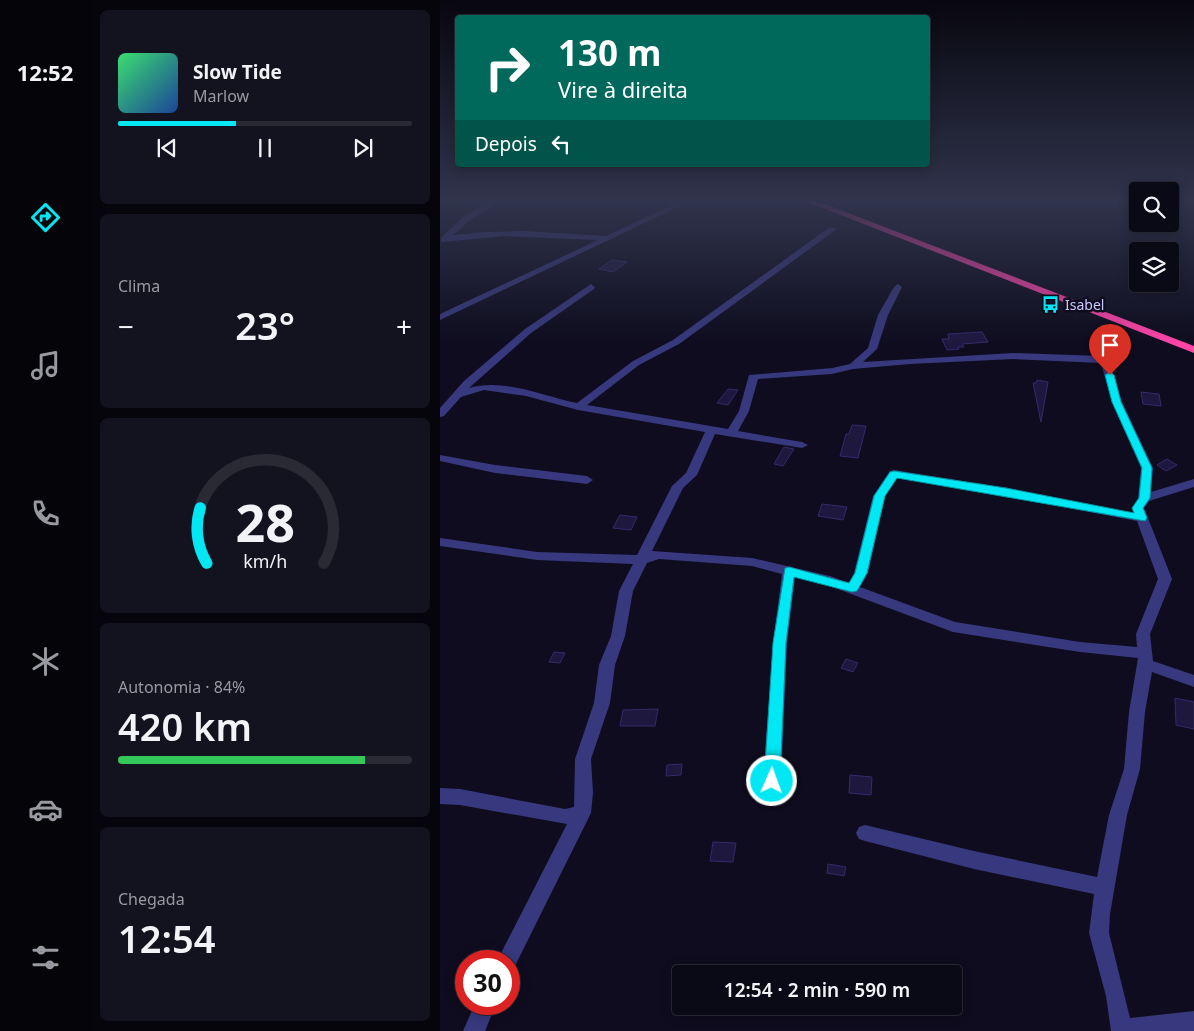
<!DOCTYPE html>
<html lang="pt">
<meta charset="utf-8">
<style>
:root{--surface:#0a0916;--page:#13121f;--text:#f1f3f6;--muted:#999aa1;--line:#2a2a35;--accent:#01e7f3}
body{margin:0;font-family:"Noto Sans",sans-serif;background:var(--page);color:var(--text);height:100vh;display:flex;flex-direction:column;font-size:19px;white-space:nowrap}
*{box-sizing:border-box;margin:0}
p{font-size:16px;color:var(--muted)}
.icon{flex:none;width:28px;height:28px;fill:none;stroke:currentColor;stroke-width:2;stroke-linecap:round;stroke-linejoin:round}
.map{position:relative;flex:1;overflow:hidden}
.panel{display:flex;flex-direction:column;gap:10px;padding:10px;background:#06050c;width:350px}
.panel>*{flex:none}
.top-card{position:absolute;left:15px;top:15px;width:475px;height:152px;border-radius:5px;box-shadow:0 2px 12px #0003,0 0 0 1px var(--line);background:#00695c;color:#fff;overflow:hidden}
.fabs{position:absolute;left:689px;top:182px;display:grid;gap:10px}
.fabs a{display:grid;place-items:center;width:50px;height:50px;border-radius:5px;background:var(--surface);box-shadow:0 2px 12px #0003,0 0 0 1px var(--line);font-size:25px}
.speed{position:absolute;left:15px;top:950px;display:flex;gap:10px;font-size:25px;font-weight:700;text-align:center}
.speed>*{display:grid;place-content:center;width:65px;height:65px;border-radius:50%;background:var(--surface);box-shadow:0 2px 12px #0003,0 0 0 1px var(--line);line-height:1}
.speed .limit{border:8px solid #d22;background:#fff;color:#111}
.pin{position:absolute;display:grid;place-items:center;width:42px;height:42px;color:#fff;margin:-51px -21px;border-radius:50% 50% 50% 0;rotate:-45deg;box-shadow:0 0 5px #0007}
.pin .icon{rotate:45deg}
.me{position:absolute;width:55px;margin:-28px;rotate:2deg;stroke-linejoin:round;filter:drop-shadow(0 0 4px #0008)}
.turn{display:flex;align-items:center;gap:18px;height:105px;padding:0 20px;font-size:22px}
.turn .icon{width:65px;height:65px;stroke-width:2.5}
.turn b{display:block;font-size:35px;line-height:42px}
.then{display:flex;align-items:center;height:48px;padding:0 20px;background:#0003;gap:10px;font-size:19px}
.big{font-size:38px;font-weight:600;line-height:1.1}
.panel .tile{flex:1;display:flex;flex-direction:column;justify-content:center;gap:8px;min-width:0;padding:0 18px;border-radius:8px;background:var(--page)}
.panel .dial{align-items:center;gap:0}
.dial svg{height:130px;overflow:visible;fill:none;stroke:var(--line);stroke-width:7;stroke-linecap:round;text-anchor:middle}
.dial text{fill:var(--text);stroke:none}
.song{display:flex;align-items:center;gap:15px}
.cover{width:60px;height:60px;border-radius:8px;background:linear-gradient(135deg,hsl(140 70% 55%),hsl(220 70% 35%))}
.played{height:5px;border-radius:2px;background:linear-gradient(90deg,var(--accent) 40%,var(--line) 40%)}
.keys{display:flex;justify-content:space-around;direction:ltr}
.heat{display:flex;justify-content:space-between;align-items:center;font-size:28px;direction:ltr}
.charge{height:8px;border-radius:4px;background:linear-gradient(90deg,#34c759 84%,var(--line) 0)}
.trip{position:absolute;left:232px;top:965px;width:290px;height:50px;border-radius:5px;background:var(--surface);box-shadow:0 2px 12px #0003,0 0 0 1px var(--line);font-weight:600;line-height:50px;text-align:center}
main{display:flex;flex:1;min-height:0}
.dock{display:flex;flex-direction:column;width:90px;justify-content:space-around;align-items:center;background:#040409;color:var(--muted)}
.dock .icon{width:35px;height:35px}
.dock .selected{color:var(--accent)}
.dock b{font-size:22px;color:var(--text)}
.map>svg:first-child{display:block}
.building{fill:#1e183f;stroke:#342a6b}
.lines{fill:none;stroke-linecap:round;stroke-linejoin:round}
.minor{fill:#37387d;fill-rule:evenodd}
.highway{fill:#fe45a7;fill-rule:evenodd}
.route{fill:#01e7f3;stroke:#01969e}
.labels{text-anchor:middle;stroke-width:5;stroke-linejoin:round;paint-order:stroke}
.far-poi-label{font-size:14px;fill:#cdc9ff;stroke:#0e0c1e;text-anchor:start}
</style>
<main>
<nav class="dock">
<b>12:52</b>
<svg class="icon selected" aria-label="directions" viewBox="0 0 24 24"><path d="M12 3l9 9-9 9-9-9zM9 14v-3h6M13 9l2 2-2 2"/></svg>
<svg class="icon" aria-label="music" viewBox="0 0 24 24"><path d="M9 18V5l10-2v13"/><circle cx="6" cy="18" r="3"/><circle cx="16" cy="16" r="3"/></svg>
<svg class="icon" aria-label="phone" viewBox="0 0 24 24"><path d="M5 4h4l2 5-3 2q2 4 5 5l2-3 5 2v4C11 20 4 13 5 4z"/></svg>
<svg class="icon" aria-label="climate" viewBox="0 0 24 24"><path d="M12 3v18M4 7l16 10M4 17L20 7"/></svg>
<svg class="icon" aria-label="car" viewBox="0 0 24 24"><path d="M5 17H2v-5l4-1 3-4h7l3 4 3 1v5h-3M9 17h6M6 11h13"/><circle cx="7" cy="17" r="2"/><circle cx="17" cy="17" r="2"/></svg>
<svg class="icon" aria-label="filters" viewBox="0 0 24 24"><path d="M4 7h16M4 17h16"/><circle cx="9" cy="7" r="2"/><circle cx="15" cy="17" r="2"/></svg>
</nav>
<section class="panel">
<div class="tile">
<div class="song"><i class="cover"></i><div><b>Slow Tide</b><p>Marlow</p></div></div>
<div class="played"></div>
<div class="keys"><svg class="icon" aria-label="previous" viewBox="0 0 24 24"><path d="M18 5L8 12l10 7zM5 5v14"/></svg><svg class="icon" aria-label="pause" viewBox="0 0 24 24"><path d="M8 5v14M16 5v14"/></svg><svg class="icon" aria-label="next" viewBox="0 0 24 24"><path d="M6 5l10 7-10 7zM19 5v14"/></svg></div>
</div>
<div class="tile"><p>Clima</p>
<div class="heat"><a>−</a><b class="big">23°</b><a>+</a></div>
</div>
<div class="tile dial"><svg viewBox="0 0 100 80">
<path d="M14 69A42 42 0 1 1 86 69"/>
<path d="M14 69A42 42 0 0 1 10 35" stroke="#01e7f3"/>
<text x="50" y="56" font-size="32" font-weight="700">28</text>
<text x="50" y="72" font-size="11">km/h</text>
</svg></div>
<div class="tile"><p>Autonomia · 84%</p><b class="big">420 km</b><div class="charge"></div></div>
<div class="tile"><p>Chegada</p><b class="big">12:54</b></div>
</section>
<div class="map">
<svg width="754" height="1031" viewBox="0 0 754 1031">
<rect width="100%" height="100%" fill="#0e0c1e"/>
<g class="building">
<path d="M172,260L187,262L173,272L159,269Z"/>
<path d="M542,332L548,342L522,344L524,347H518L519,349L507,350L502,339H509L508,334Z"/>
<path d="M597,380L608,382L601,422L593,383H596Z"/>
<path d="M288,389L298,390L288,405L277,403Z"/>
<path d="M701,392L719,394L721,406L703,404Z"/>
<path d="M412,425L426,426L418,458L400,456L406,434H409Z"/>
<path d="M344,447L354,449L343,466L334,464Z"/>
<path d="M727,459L737,465L726,471L717,465Z"/>
<path d="M382,504L407,507L403,520L378,516Z"/>
<path d="M180,515L197,517L191,530L173,528Z"/>
<path d="M114,652L125,653L120,663L109,662Z"/>
<path d="M406,659L418,663L413,672L401,668Z"/>
<path d="M735,698L754,702V729L736,725Z"/>
<path d="M218,709L215,726H180L183,710Z"/>
<path d="M242,764L241,775L226,776L227,765Z"/>
<path d="M410,775L432,777L431,795L409,793Z"/>
<path d="M273,842L296,843L293,862L270,861Z"/>
<path d="M388,864L406,867L404,876L387,873Z"/>
</g>
<g class="lines">
<g class="minor">
<path d="M52,201H61L30,220L13,235L45,232L85,231L166,236L241,201H251L0,320V314L158,240L65,236L1,242V238L24,216Z"/>
<path d="M390,227L397,229L239,344L199,365L147,405L288,429L299,411L309,375L392,368L410,364L428,348L438,315L454,287L458,284L462,287L448,315L437,349L423,362L573,353L661,356L669,360L682,402L713,468L711,492L754,479V487L709,501L704,508L732,579L710,634L713,661L754,675V687L712,672L705,712L700,769L687,815L670,914L669,933L690,1018L754,1011V1031H671L666,996L649,933L654,894L534,869L425,841L419,839L416,833L419,827L425,825L534,851L657,877L669,815L684,769L689,712L698,658L640,652L513,632L387,585L355,577L347,643L341,781L338,786L332,788L326,786L323,781L333,643L342,574L312,566L219,559L207,563L193,591L185,636L175,665L170,703L151,759L153,793L151,813L74,968L69,970V961H57L127,824L20,805L0,804V788L20,789L125,809L134,807L135,759L154,703L159,665L171,636L179,591L193,564L97,560L0,546V538L97,552L197,555L232,486L246,473L265,432L138,410L86,396L44,390L21,397L4,416L0,417V408L24,381L85,329L151,284L155,287L154,289L91,333L29,388C65,378 102,396 137,403L193,361L233,340ZM573,359L661,363L672,402L701,468L698,498L692,508L694,513L566,488L454,470L450,471L433,496L414,573L409,583L390,576L312,558L212,551L243,488L257,475L275,434L362,448L368,445L362,442L298,431L309,411L318,379L392,374L413,369L470,364ZM457,478L566,496L697,521L718,579L696,634L697,647L640,642L515,622L420,587L428,573L445,496Z"/>
<path d="M0,455L55,465L147,476L153,480L147,484L55,473L0,461Z"/>
<path d="M35,1004H56L45,1031H23Z"/>
</g>
<path class="highway" d="M365,201H377L754,346V353Z"/>
</g>
<linearGradient id="sky" x2="0" y2="1"><stop stop-color="#080710"/><stop offset="0.58" stop-color="#30344c"/><stop offset="1" stop-color="#30344c" stop-opacity="0"/></linearGradient>
<rect width="754" height="345" fill="url(#sky)"/>
<path class="route" d="M670,372L674,375L681,402L712,468L710,498L703,508L707,518L705,521L457,478L445,496L427,573L417,591L412,592L354,577L346,643L340,781L338,786L332,788L327,786L324,781L333,643L345,568L349,567L409,583L415,573L434,496L450,472L454,471L566,488L694,513L692,508L699,498L702,468L672,402L665,375Z"/>
<defs>
<symbol id="bus-bare" viewBox="-9 -9 18 18"><path d="M-5-6H5V4H4V6H2V4H-2V6H-4V4H-5ZM-3.5-4V0h7V-4ZM-3.5 1.2v1.5H-2V1.2ZM2 1.2v1.5H3.5V1.2Z" fill="#01e7f3" stroke="#0e0c1e" stroke-width="2.5" paint-order="stroke"/></symbol>
</defs>
<g fill-rule="evenodd">
<use href="#bus-bare" x="598" y="292" width="25" height="25"/>
</g>
<g class="labels">
<g class="far-poi-label">
<text x="625" y="310">Isabel</text>
</g>
</g>
</svg>
<div class="fabs">
<a><svg class="icon" aria-label="search" viewBox="0 0 24 24"><circle cx="10" cy="10" r="6"/><path d="M15 15l6 6"/></svg></a>
<a><svg class="icon" aria-label="layers" viewBox="0 0 24 24"><path d="M12 4l9 5-9 5-9-5zM3 14l9 5 9-5"/></svg></a>
</div>
<div class="speed"><div class="limit">30</div></div>
<div class="pin" style="left:670px;top:375px;background:#d93025"><svg class="icon" aria-label="arrive" viewBox="0 0 24 24"><path d="M6 21V4h12l-3 4 3 4H6"/></svg></div>
<svg class="me" style="left:332px;top:781px" viewBox="-20 -20 40 40"><circle r="17" fill="#01e7f3" stroke="#fff" stroke-width="3"/><path d="M0-11L8 9 0 5-8 9z" fill="#fff"/></svg>
<div class="trip">12:54 · 2 min · 590 m</div>
<div class="top-card">
<div class="turn"><svg class="icon" aria-label="right" viewBox="0 0 24 24"><path d="M7 20v-9h11M14 6l5 5-5 5"/></svg><div><b>130 m</b>Vire à direita</div></div>
<div class="then">Depois<svg class="icon" aria-label="left" viewBox="0 0 24 24"><path d="M17 20v-9H6M10 6l-5 5 5 5"/></svg></div>
</div>
</div>
</main>
